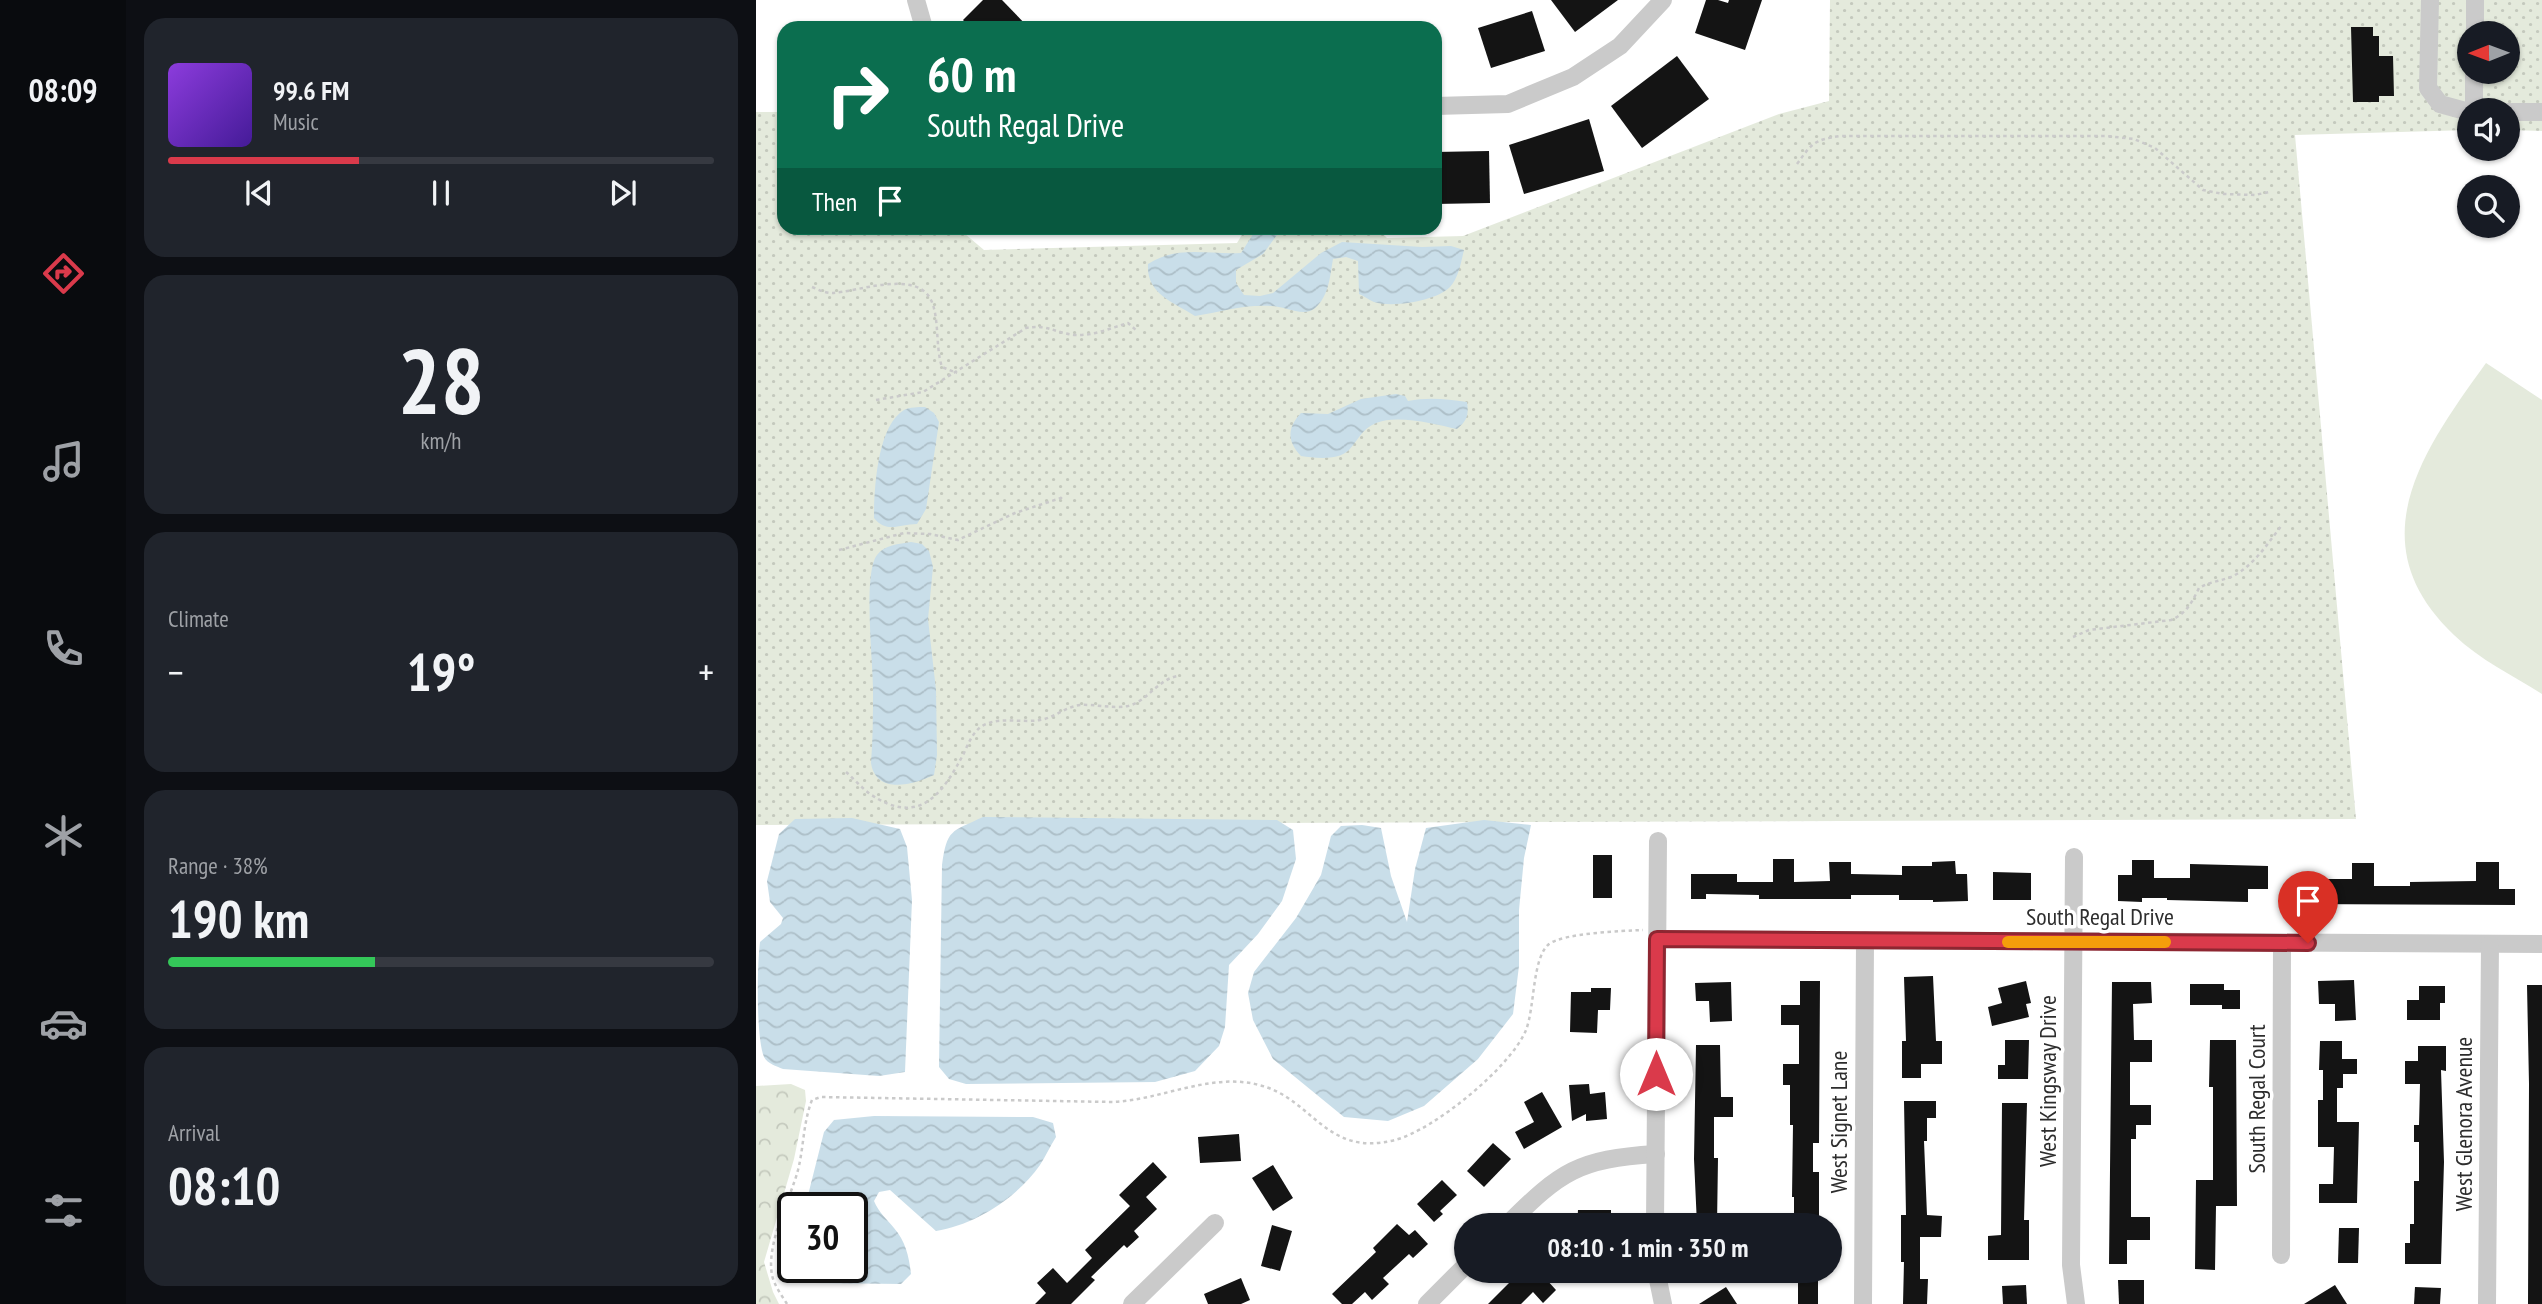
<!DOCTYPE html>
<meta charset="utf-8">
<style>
:root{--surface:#171b24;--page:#20242c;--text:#f1f3f6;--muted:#9ea1a6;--line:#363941;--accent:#da3a4b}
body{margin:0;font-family:"PT Sans Narrow",sans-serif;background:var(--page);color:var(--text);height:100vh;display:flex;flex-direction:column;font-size:26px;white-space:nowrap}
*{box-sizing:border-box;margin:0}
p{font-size:23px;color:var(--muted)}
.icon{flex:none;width:38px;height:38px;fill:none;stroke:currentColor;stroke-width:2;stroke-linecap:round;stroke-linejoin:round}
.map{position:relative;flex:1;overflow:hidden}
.panel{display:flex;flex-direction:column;gap:18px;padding:18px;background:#0d0f14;width:630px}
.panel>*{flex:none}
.top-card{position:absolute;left:21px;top:21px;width:665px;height:214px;border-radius:21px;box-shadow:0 2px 5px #0004;background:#0b6e4f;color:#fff;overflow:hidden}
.needle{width:46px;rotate:269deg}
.tools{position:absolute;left:1701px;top:21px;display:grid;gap:14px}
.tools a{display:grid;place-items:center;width:63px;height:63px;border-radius:50%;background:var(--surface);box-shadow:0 2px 5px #0004;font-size:35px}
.speed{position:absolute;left:21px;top:1192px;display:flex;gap:14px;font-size:35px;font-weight:700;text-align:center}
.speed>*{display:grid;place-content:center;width:91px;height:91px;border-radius:50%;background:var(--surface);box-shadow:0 2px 5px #0004;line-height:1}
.speed .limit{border:4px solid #111;border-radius:10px;background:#fff;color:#111}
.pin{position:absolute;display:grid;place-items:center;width:60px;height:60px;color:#fff;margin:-72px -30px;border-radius:50% 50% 50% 0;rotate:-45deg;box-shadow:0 0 7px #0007}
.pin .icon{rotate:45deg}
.me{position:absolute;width:77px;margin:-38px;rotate:0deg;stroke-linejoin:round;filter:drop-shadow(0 0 5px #0008)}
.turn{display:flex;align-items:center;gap:24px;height:147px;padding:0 35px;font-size:32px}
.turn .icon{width:91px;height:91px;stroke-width:2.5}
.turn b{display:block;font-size:49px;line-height:60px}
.then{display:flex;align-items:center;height:66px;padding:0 35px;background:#0003;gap:14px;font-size:26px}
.big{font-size:52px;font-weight:600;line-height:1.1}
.panel .tile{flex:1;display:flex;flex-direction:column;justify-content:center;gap:10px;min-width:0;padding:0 24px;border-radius:21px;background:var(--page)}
.panel .dial{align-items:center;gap:0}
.dial b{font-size:91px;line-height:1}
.song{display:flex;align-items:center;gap:21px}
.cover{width:84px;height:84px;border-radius:10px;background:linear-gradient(135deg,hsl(270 70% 55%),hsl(260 70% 35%))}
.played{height:7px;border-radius:4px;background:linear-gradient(90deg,var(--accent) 35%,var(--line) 35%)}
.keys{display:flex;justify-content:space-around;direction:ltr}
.heat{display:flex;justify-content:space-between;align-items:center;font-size:38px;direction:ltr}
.charge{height:10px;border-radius:5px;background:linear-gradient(90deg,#34c759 38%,var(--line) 0)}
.trip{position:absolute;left:698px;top:1213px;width:388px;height:70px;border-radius:35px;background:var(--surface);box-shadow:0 2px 5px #0004;font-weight:600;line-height:70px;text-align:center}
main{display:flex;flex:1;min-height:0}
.tabs{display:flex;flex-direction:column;width:126px;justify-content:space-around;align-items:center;background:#090b0e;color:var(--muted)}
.tabs .icon{width:49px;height:49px}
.tabs .active{color:var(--accent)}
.tabs b{font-size:32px;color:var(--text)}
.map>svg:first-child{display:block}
.grass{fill:url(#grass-dots);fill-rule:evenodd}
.forest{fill:url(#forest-crowns)}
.garden{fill:#e4eadc}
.water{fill:url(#water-waves)}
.building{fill:#141414}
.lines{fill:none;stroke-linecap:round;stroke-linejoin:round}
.path{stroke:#cacaca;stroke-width:2.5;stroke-dasharray:3.5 3.5;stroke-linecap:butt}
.minor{stroke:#cacaca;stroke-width:18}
.route-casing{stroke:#8e2631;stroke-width:18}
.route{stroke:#da3a4b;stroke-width:12}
.slow{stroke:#f59e0b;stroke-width:12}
.labels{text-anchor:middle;stroke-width:7;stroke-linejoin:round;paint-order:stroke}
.street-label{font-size:24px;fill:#2d2d2d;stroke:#fff}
</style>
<main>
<nav class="tabs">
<b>08:09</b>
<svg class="icon active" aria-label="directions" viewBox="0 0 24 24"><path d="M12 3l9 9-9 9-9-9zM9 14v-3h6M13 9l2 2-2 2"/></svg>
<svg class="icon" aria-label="music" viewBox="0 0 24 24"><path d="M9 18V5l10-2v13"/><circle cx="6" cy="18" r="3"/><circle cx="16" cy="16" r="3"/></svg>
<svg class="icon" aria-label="phone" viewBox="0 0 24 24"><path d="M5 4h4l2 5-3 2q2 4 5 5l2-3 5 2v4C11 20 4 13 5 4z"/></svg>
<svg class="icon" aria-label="climate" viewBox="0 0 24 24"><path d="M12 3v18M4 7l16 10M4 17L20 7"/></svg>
<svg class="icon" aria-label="car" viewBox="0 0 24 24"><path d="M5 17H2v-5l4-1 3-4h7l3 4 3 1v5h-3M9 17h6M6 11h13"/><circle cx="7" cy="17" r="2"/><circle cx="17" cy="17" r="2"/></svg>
<svg class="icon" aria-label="filters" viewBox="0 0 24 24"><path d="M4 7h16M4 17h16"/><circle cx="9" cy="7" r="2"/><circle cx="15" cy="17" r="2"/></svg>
</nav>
<section class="panel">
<div class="tile">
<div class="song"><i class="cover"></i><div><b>99.6 FM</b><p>Music</p></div></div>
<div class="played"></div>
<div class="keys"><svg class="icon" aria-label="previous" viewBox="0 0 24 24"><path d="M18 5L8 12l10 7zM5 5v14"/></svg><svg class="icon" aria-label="pause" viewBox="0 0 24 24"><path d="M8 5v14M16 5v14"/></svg><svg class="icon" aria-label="next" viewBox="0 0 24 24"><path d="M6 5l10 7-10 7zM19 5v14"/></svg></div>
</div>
<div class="tile dial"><b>28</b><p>km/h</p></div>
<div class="tile"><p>Climate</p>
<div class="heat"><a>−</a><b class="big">19°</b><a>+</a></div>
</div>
<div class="tile"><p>Range · 38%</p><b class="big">190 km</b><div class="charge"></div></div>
<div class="tile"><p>Arrival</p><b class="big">08:10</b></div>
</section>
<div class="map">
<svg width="1786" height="1304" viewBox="0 0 1786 1304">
<defs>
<pattern id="grass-dots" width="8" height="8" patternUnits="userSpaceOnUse" patternTransform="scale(1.75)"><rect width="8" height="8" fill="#e4eadc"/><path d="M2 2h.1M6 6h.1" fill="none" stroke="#c4c9bd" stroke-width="1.8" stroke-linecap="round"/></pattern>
<pattern id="forest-crowns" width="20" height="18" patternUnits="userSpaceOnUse" patternTransform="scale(1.75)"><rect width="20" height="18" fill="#e4eadc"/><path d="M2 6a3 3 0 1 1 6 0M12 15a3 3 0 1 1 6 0" fill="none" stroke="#c4c9bd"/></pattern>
<pattern id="water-waves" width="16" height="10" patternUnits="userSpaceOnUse" patternTransform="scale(1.75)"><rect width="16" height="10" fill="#c9dee9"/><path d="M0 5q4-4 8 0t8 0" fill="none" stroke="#adbfc8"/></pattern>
</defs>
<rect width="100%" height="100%" fill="#fff"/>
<path class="grass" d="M1074,0H1786V131L1752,130V110H1713V130L1539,135L1600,819L0,825V112H28V228H202L228,250L481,243L490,228H621L631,238L707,236L1023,114L1073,101ZM1713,33H1752V72H1713Z"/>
<path class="forest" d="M35,1084L49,1090L50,1101L38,1159L8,1262L17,1292L23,1304H0V1086Z"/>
<path class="garden" d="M1730,363L1786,400V694C1756,675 1724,660 1698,635C1600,542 1668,449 1730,363Z"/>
<g class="water">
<path d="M501,228H526L507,254L480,270V283L488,295L504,296L517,293L565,253L586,242L666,247L695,246L708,250C705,262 703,277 694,287C680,301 637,308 618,302C613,300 608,296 603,294L602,261L590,257L577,259C574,276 573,297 558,309C547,317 528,306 515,306C490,304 464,312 439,316C417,302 390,294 392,264C421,245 452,255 485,253Z"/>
<path d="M640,394L649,396L652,401C672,397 691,399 711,402C713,415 711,421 701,429C679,424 641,414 620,423C606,429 602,440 593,450C582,461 559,458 545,456C531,441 531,428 545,413L572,414L605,399Z"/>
<path d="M169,407L178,413L183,422L170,509L161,524C144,524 131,534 118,518C118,490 121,426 148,410C154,407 162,407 169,407Z"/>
<path d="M155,542L166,544L173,551L177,567L172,619L180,690L181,755L178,775C157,785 120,795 115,763C117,738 117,713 117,688C117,662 107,573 121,555C128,545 143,544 155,542Z"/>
<path d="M227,817L521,820L537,830L540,859L526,901L502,934L473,965L469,1027L463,1046L439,1071L399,1082L210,1084L193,1079L183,1067L186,865C191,829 195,832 227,817Z"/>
<path d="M96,818L144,829L151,847L156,900L149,1072L123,1076L27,1069C20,1066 12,1064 8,1057C0,1037 1,967 4,942L25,924L27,918L14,902L11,881L23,834L39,819Z"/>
<path d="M728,820L775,825L768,858L763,910V966L757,1014L722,1059L668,1106L632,1121L588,1117L517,1059L497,1020L492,993L498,972L540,918L565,875L575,836L585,826L606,825L625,828L635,876L651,922L659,869L670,828Z"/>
<path d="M118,1116L277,1117L297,1123L300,1137C294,1146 290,1156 284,1165C261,1198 219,1225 180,1231L134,1190L123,1192L118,1201C123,1213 131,1219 138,1228C150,1242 153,1257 155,1274L145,1284L59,1283L45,1279L37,1267H96V1208L49,1207L68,1132L78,1120Z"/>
</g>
<g class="building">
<path d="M227,0H246L273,28H214L207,20Z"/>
<path d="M795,0H862L819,32Z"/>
<path d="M950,0H962L972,3L973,0H1006L989,50L939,33Z"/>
<path d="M776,11L789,51L735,68L722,28Z"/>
<path d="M1595,27H1617V36H1623V56H1637L1638,96H1623V102H1597Z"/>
<path d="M921,56L953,99L886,148L855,106Z"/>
<path d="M833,119L848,171L768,194L753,145Z"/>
<path d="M733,151L734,203L679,204V152Z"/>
<rect x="837" y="855" width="19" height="43"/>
<path d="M1017,859H1038V882L1074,881L1073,862H1095V874L1146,875V866H1176V862L1199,861L1200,874H1211L1212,901L1177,902V900H1143V895H1095V899H1003V895L950,894V899H935V874H981V882H1017Z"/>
<path d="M1376,860H1398V878H1434V864L1512,866V889H1492V902L1411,900V898H1386V902L1362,901V875H1376Z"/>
<path d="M1720,862H1743V889H1759V905L1537,904V879H1596V863H1618V886H1654V882L1720,881Z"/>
<path d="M1237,872L1275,873V900H1237Z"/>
<path d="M1177,976L1180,1041H1186V1064H1165V1078H1146V1041H1150L1148,977Z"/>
<path d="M1598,980L1600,1020L1579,1021V1004H1563L1562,981Z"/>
<path d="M1044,981H1064L1063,1143H1057V1172H1063V1225H1038V1197H1036L1037,1125H1034V1085H1027V1064H1043V1025H1025V1005H1044Z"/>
<path d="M1270,981L1275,1003L1270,1004L1273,1017L1236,1026L1232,1007L1246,1003L1242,988Z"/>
<path d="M975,982L976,1021L954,1022L953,1001H940L939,983Z"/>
<path d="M1356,982H1395L1396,1003L1377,1004L1378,1040H1396V1062H1374V1105H1395V1125H1380V1139H1375V1217H1394V1240H1371V1264H1353Z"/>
<path d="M1434,984H1468V990H1484V1009H1466V1005H1434Z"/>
<path d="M1771,985H1786V1304H1772L1773,1084Z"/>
<path d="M1663,986H1689V1003H1684V1020H1651V1000H1663Z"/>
<path d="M835,988H855L854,1010H842L841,1033L814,1032L815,992H835Z"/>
<path d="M1249,1040H1273L1272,1079H1242V1065H1249Z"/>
<path d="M1454,1040H1480L1481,1206H1460L1459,1270L1439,1269L1440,1180H1457V1087H1453Z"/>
<path d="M1564,1041H1586V1059H1601V1074H1587V1088H1581V1122H1603L1601,1203H1563V1184H1577L1578,1147H1562V1100H1567V1070H1563Z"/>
<path d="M940,1045H964L965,1097H977V1117H958V1158H962L961,1225H941L938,1159Z"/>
<path d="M1662,1046H1690V1071L1685,1070L1688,1162L1685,1264H1649V1243H1654V1224H1658V1181H1663V1142H1658V1125H1663L1664,1084H1649V1061H1662Z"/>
<path d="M833,1084L834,1094L849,1092L851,1119L830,1121V1114L816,1121L813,1085Z"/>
<path d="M786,1092L806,1127L768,1149L759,1132L778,1122L768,1102Z"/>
<path d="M1148,1101H1180V1118H1171V1141H1168L1171,1215L1186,1216L1185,1237H1164V1279H1172L1171,1304H1147L1148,1262H1145V1215H1150Z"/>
<path d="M1246,1103H1271L1268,1220H1273V1260H1232V1236L1245,1235Z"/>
<path d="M483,1134L485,1161L444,1163L442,1137Z"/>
<path d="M737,1143L755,1159L728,1187L711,1171Z"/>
<path d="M397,1162L411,1177L390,1197L401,1209L378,1231L383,1237L371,1248L368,1245L335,1277L339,1280L315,1304H279L290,1293L281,1283L297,1268L311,1283L336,1258L329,1250L374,1206L363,1195Z"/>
<path d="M517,1165L537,1198L517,1211L496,1178Z"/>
<path d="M686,1180L701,1195L684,1211L687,1214L678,1222L661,1204Z"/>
<path d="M822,1210H855V1225H821Z"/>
<path d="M641,1224L653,1235L659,1230L672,1244L657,1258L653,1254L627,1278L633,1284L616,1300L609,1292L596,1304H586L576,1294L620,1252L617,1248Z"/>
<path d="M516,1225L536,1231L524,1271L505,1266Z"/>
<path d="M1583,1228H1603L1602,1263H1582Z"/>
<path d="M766,1270H798L790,1279L800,1290L787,1303L777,1292L765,1304H732Z"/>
<path d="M485,1278L494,1300L485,1304H452L448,1294Z"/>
<path d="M1042,1279L1062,1280V1304H1042Z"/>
<path d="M1362,1280H1388V1304H1363Z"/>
<path d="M1270,1285L1271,1304H1247L1246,1286Z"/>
<path d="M1579,1285L1591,1304H1548Z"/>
<path d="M970,1287L981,1304H943Z"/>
<path d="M1659,1287L1685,1288L1684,1304H1658Z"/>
</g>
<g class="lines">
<g class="path">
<path d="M1041,164C1056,143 1058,140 1084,136H1350L1378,139L1399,148L1447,190L1467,194L1499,195L1513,192"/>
<path d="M56,287C63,290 69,293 76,293C101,292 157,270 174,298C184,316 179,347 186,367L201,373"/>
<path d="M120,400L167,392L270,328C292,324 299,333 319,335C337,336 355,328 372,323L381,331"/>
<path d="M83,550L148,533L174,534L202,540L259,513L305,498L308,495"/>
<path d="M1317,637L1333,630L1415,620C1431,613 1436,602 1443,588C1453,582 1464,581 1475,577C1497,567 1512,543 1526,525"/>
<path d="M90,772C98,779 106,788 114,794C163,827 186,795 208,753C213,742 218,729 230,724C246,717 267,723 284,720C298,718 309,707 324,705C339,704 357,709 372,706C392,701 402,679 422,676"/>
<path d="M31,1304C26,1296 18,1285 16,1275C10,1243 34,1200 42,1170C48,1146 47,1123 56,1100L65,1097L357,1102C405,1100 455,1072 503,1085C557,1098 569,1158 639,1140C678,1130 755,1067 770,1030C779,1007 776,958 793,944C808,933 866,931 887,930"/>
</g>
<g class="minor">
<path d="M160,0L168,28"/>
<path d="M1674,0L1672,88L1684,104L1713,112"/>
<path d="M1719,33V0"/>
<path d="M679,106L752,104L817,77L864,46L907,0"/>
<path d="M1718,110V72"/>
<path d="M1752,112H1786"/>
<path d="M1318,857L1315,1265L1320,1304"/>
<path d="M901,939L1786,944"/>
<path d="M751,1225C805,1171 822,1159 900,1154"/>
<path d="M899,1225L902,841"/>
<path d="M1525,1255L1526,943"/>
<path d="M900,1270L907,1304"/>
<path d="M376,1304L459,1223"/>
<path d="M671,1304L710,1265"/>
<path d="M1107,1304L1109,940"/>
<path d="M1731,1304L1734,944"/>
</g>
</g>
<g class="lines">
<defs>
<path id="route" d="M900,1074L901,939L1552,943"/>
</defs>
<use href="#route" class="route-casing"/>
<use href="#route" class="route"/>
<path class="slow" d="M1252,942H1409"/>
</g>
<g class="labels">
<g class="street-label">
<text x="1344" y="925">South Regal Drive</text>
<text transform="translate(1292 1081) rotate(-90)" y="8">West Kingsway Drive</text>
<text transform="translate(1501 1099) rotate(-90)" y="8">South Regal Court</text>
<text transform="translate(1083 1122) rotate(-90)" y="8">West Signet Lane</text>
<text transform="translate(1708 1124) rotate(-90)" y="8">West Glenora Avenue</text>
</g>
</g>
</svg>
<div class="tools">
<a><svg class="needle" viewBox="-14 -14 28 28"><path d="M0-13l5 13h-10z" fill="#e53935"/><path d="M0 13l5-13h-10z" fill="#9ea1a6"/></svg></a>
<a><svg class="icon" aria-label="sound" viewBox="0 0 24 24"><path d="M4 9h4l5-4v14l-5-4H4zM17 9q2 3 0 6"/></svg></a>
<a><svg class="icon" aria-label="search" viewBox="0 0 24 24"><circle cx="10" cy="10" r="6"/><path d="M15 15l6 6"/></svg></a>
</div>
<div class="speed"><div class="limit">30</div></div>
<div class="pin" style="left:1552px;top:943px;background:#d93025"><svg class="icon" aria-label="arrive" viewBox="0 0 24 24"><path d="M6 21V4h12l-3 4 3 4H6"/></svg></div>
<svg class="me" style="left:900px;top:1074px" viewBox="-20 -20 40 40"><circle r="19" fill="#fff"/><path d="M0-13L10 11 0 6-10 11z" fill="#da3a4b"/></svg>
<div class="trip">08:10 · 1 min · 350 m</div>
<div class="top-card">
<div class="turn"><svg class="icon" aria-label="right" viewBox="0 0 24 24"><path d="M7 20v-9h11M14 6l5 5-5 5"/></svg><div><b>60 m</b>South Regal Drive</div></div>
<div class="then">Then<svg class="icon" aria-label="arrive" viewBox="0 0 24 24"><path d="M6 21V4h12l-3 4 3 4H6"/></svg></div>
</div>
</div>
</main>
